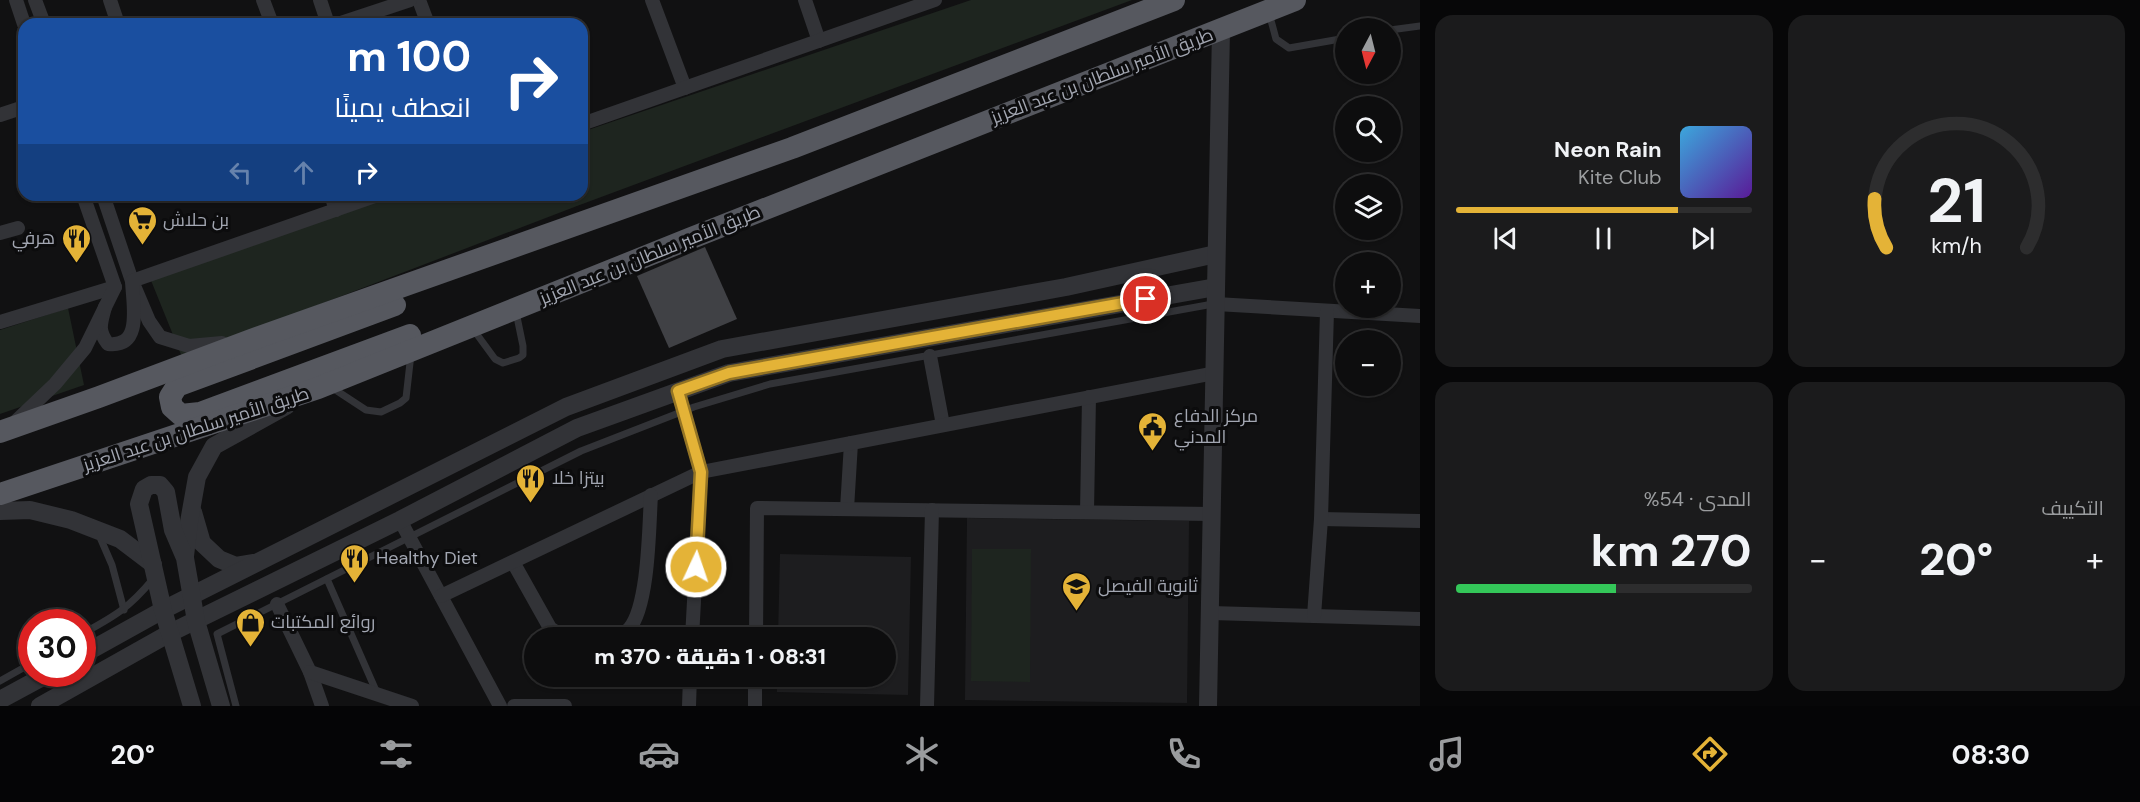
<!DOCTYPE html>
<html lang="ar">
<meta charset="utf-8">
<style>
:root{--surface:#0d0d0e;--page:#1b1b1c;--text:#f1f3f6;--muted:#9a9c9e;--line:#2d2d2e;--accent:#e4b337}
body{margin:0;font-family:"DM Sans",Cairo,sans-serif;background:var(--page);color:var(--text);direction:rtl;height:100vh;display:flex;flex-direction:column;font-size:22px;white-space:nowrap}
*{box-sizing:border-box;margin:0}
p{font-size:20px;color:var(--muted)}
.icon{flex:none;width:33px;height:33px;fill:none;stroke:currentColor;stroke-width:2;stroke-linecap:round;stroke-linejoin:round}
.map{position:relative;flex:1;overflow:hidden;direction:ltr}
.drawer{display:flex;flex-direction:column;gap:15px;padding:15px;background:#070708;width:720px}
.drawer>*{flex:none}
.banner{position:absolute;left:18px;top:18px;width:570px;height:183px;border-radius:18px;box-shadow:0 2px 4px #0004,0 0 0 2px var(--line);direction:rtl;background:#1a4fa0;color:#fff;overflow:hidden}
.needle{width:39px;rotate:187deg}
.fabs{position:absolute;left:1335px;top:18px;display:grid;gap:12px}
.fabs a{display:grid;place-items:center;width:66px;height:66px;border-radius:50%;background:var(--surface);box-shadow:0 2px 4px #0004,0 0 0 2px var(--line);font-size:30px}
.speed{position:absolute;left:18px;top:609px;display:flex;gap:12px;font-size:30px;font-weight:700;text-align:center}
.speed>*{display:grid;place-content:center;width:78px;height:78px;border-radius:50%;background:var(--surface);box-shadow:0 2px 4px #0004,0 0 0 2px var(--line);line-height:1}
.speed .limit{border:9px solid #d22;background:#fff;color:#111}
.pin{position:absolute;display:grid;place-items:center;width:51px;height:51px;color:#fff;margin:-26px;border:3px solid #fff;border-radius:50%;box-shadow:0 2px 6px #0007}
.me{position:absolute;width:66px;margin:-33px;rotate:3deg;stroke-linejoin:round;filter:drop-shadow(0 0 4px #0008)}
.turn{display:flex;align-items:center;gap:21px;height:126px;padding:0 18px;font-size:27px}
.turn .icon{width:78px;height:78px;stroke-width:2.5}
.turn b{display:block;font-size:42px;line-height:51px}
.lanes{display:flex;align-items:center;height:57px;padding:0 18px;background:#0003;justify-content:center;gap:30px;direction:ltr}
.lanes .off{opacity:.35}
.big{font-size:45px;font-weight:800;line-height:1.1}
.drawer .card{flex:1;display:flex;flex-direction:column;justify-content:center;gap:9px;min-width:0;padding:0 21px;border-radius:18px;background:var(--page)}
.drawer .dial{align-items:center;gap:0}
.dial svg{height:156px;overflow:visible;fill:none;stroke:var(--line);stroke-width:7;stroke-linecap:round;text-anchor:middle}
.dial text{fill:var(--text);stroke:none}
.song{display:flex;align-items:center;gap:18px}
.cover{width:72px;height:72px;border-radius:9px;background:linear-gradient(135deg,hsl(200 70% 55%),hsl(270 70% 35%))}
.played{height:6px;border-radius:3px;background:linear-gradient(90deg,var(--accent) 75%,var(--line) 75%)}
.keys{display:flex;justify-content:space-around;direction:ltr}
.heat{display:flex;justify-content:space-between;align-items:center;font-size:33px;direction:ltr}
.charge{height:9px;border-radius:4px;background:linear-gradient(90deg,#34c759 54%,var(--line) 0)}
.drawer .tiles{flex:1;display:grid;gap:15px;grid-template-columns:repeat(2,1fr)}
.trip{position:absolute;left:524px;top:627px;width:372px;height:60px;border-radius:30px;background:var(--surface);box-shadow:0 2px 4px #0004,0 0 0 2px var(--line);font-weight:800;line-height:60px;text-align:center;direction:rtl}
.menu{display:flex;height:96px;justify-content:space-around;align-items:center;background:#050506;color:var(--muted)}
.menu .icon{width:42px;height:42px}
.menu .selected{color:var(--accent)}
.menu b{font-size:27px;color:var(--text)}
main{display:flex;flex:1;min-height:0}
.map>svg:first-child{display:block}
.built{fill:#1d1d1f}
.green{fill:#1e251f}
.building{fill:#404145}
.lines{fill:none;stroke-linecap:round;stroke-linejoin:round}
.service{stroke:#323337;stroke-width:7}
.minor{stroke:#323337;stroke-width:14}
.tertiary{stroke:#323337;stroke-width:18}
.trunk{stroke:#56585f;stroke-width:22}
.route-casing{stroke:#947424;stroke-width:15}
.route{stroke:#e4b337;stroke-width:10}
.labels{text-anchor:middle;stroke-width:6;stroke-linejoin:round;paint-order:stroke}
.street-label{font-size:18px;fill:#a3a7b2;stroke:#0c0c0d}
.poi-label{font-size:18px;fill:#a3a7b2;stroke:#0c0c0d;text-anchor:start}
</style>
<main>
<section class="drawer">
<div class="tiles">
<div class="card dial"><svg viewBox="0 0 100 80">
<path d="M14 69A42 42 0 1 1 86 69"/>
<path d="M14 69A42 42 0 0 1 8 44" stroke="#e4b337"/>
<text x="50" y="56" font-size="32" font-weight="700">21</text>
<text x="50" y="72" font-size="11">km/h</text>
</svg></div>
<div class="card">
<div class="song"><i class="cover"></i><div><b>Neon Rain</b><p>Kite Club</p></div></div>
<div class="played"></div>
<div class="keys"><svg class="icon" aria-label="previous" viewBox="0 0 24 24"><path d="M18 5L8 12l10 7zM5 5v14"/></svg><svg class="icon" aria-label="pause" viewBox="0 0 24 24"><path d="M8 5v14M16 5v14"/></svg><svg class="icon" aria-label="next" viewBox="0 0 24 24"><path d="M6 5l10 7-10 7zM19 5v14"/></svg></div>
</div>
<div class="card"><p>التكييف</p>
<div class="heat"><a>−</a><b class="big">20°</b><a>+</a></div>
</div>
<div class="card"><p>المدى · 54%</p><b class="big">270 km</b><div class="charge"></div></div>
</div>
</section>
<div class="map">
<svg width="1420" height="706" viewBox="0 0 1420 706">
<rect width="100%" height="100%" fill="#111112"/>
<g class="built">
<path d="M967,518L1189,521L1187,703L965,700Z"/>
<path d="M780,554L911,557L908,695L777,692V677L885,676V638L778,637Z"/>
</g>
<g class="green">
<path d="M971,0H1132L577,206L182,357L150,278L395,195H582V132Z"/>
<path d="M68,308L84,385L0,414V330Z"/>
<path d="M972,549H1031L1030,682L971,681Z"/>
</g>
<path class="building" d="M705,247L737,319L669,348L637,276Z"/>
<g class="lines">
<g class="service">
<path d="M1269,13L1276,39L1289,48L1346,38"/>
<path d="M1390,30L1420,26"/>
<path d="M473,329L495,359L503,363L519,358L523,355V346L516,312"/>
<path d="M331,387L366,410L381,412L400,403L406,398L411,354"/>
<path d="M99,535L112,565L124,610"/>
<path d="M327,579L377,693"/>
<path d="M82,634C115,616 129,608 153,579"/>
<path d="M0,681L32,663"/>
<path d="M236,706L217,634L581,451L694,407L770,384L1213,304"/>
</g>
<g class="minor">
<path d="M16,0L24,24"/>
<path d="M35,0L44,24"/>
<path d="M110,0L118,24"/>
<path d="M263,0L272,24"/>
<path d="M320,0L328,24"/>
<path d="M419,0L428,24"/>
<path d="M652,0L685,88"/>
<path d="M805,0L819,41"/>
<path d="M338,24L410,0"/>
<path d="M0,115L24,107"/>
<path d="M582,124L935,0"/>
<path d="M103,195L132,281L149,321L160,337L189,346L222,343"/>
<path d="M331,195L336,210"/>
<path d="M0,233L18,228"/>
<path d="M1216,304L1420,316"/>
<path d="M105,307C101,323 97,330 108,344C143,348 133,305 132,281L378,195"/>
<path d="M0,322L115,287"/>
<path d="M930,356L943,425"/>
<path d="M678,391L701,472L692,638"/>
<path d="M14,423L55,384L85,348L115,287L83,195"/>
<path d="M847,509L851,443"/>
<path d="M1087,512L1089,397"/>
<path d="M1321,519L1420,521"/>
<path d="M400,520L500,706"/>
<path d="M513,562L550,628L559,634L597,638"/>
<path d="M441,596L701,472L1215,373"/>
<path d="M277,604L310,672L322,706"/>
<path d="M1211,613L1420,619"/>
<path d="M1314,616L1321,519L1327,311"/>
<path d="M618,638C621,635 626,632 629,629C649,606 649,526 651,495"/>
<path d="M756,638L757,508L1213,514"/>
<path d="M310,672L412,706"/>
<path d="M514,706H565"/>
<path d="M689,706L690,676"/>
<path d="M755,706V676"/>
<path d="M927,706L932,510"/>
</g>
<g class="tertiary">
<path d="M0,511L30,510L71,520L120,539L153,564"/>
<path d="M193,512L202,543L219,559L236,566L254,563"/>
<path d="M185,556L189,522L197,477L214,446L286,406"/>
<path d="M82,655L163,610L566,407L722,349L1066,287L1216,254"/>
<path d="M0,700L48,674"/>
<path d="M40,706L170,633L400,520L577,428L729,373L1216,287"/>
<path d="M192,706L163,610L139,504L144,489L151,485H160L166,492L173,530L185,558L196,621L221,706"/>
<path d="M1208,706L1221,30"/>
</g>
<g class="trunk">
<path d="M395,305L177,386L170,397L172,407L181,415L200,413L410,335"/>
<path d="M0,432L99,397L251,340L792,148L1174,0"/>
<path d="M0,494L318,388L689,239L1295,0"/>
</g>
</g>
<g class="lines">
<defs>
<path id="route" d="M696,567L701,472L678,391L729,373L1146,299"/>
</defs>
<use href="#route" class="route-casing"/>
<use href="#route" class="route"/>
</g>
<defs>
<symbol id="supermarket-pin" viewBox="-11 -11 22 30"><path d="M0 17L-7.5 6A9.5 9.5 0 1 1 7.5 6Z" fill="#e4b337" stroke="#0c0c0d"/><path d="M-6-5.5h2.5l.6 2H6L4.5 2H-2.5L-4.4-4H-6ZM-1.5 3.2a1.3 1.3 0 1 0 .1 0ZM3 3.2a1.3 1.3 0 1 0 .1 0Z" fill="#111"/></symbol>
<symbol id="restaurant-pin" viewBox="-11 -11 22 30"><path d="M0 17L-7.5 6A9.5 9.5 0 1 1 7.5 6Z" fill="#e4b337" stroke="#0c0c0d"/><path d="M-5-6h1v4h1v-4h1v4h1v-4h1v5L-1.5 .5V6h-2V.5L-5-1ZM5-6V6H3V1.5H1.5Q1.5-4 5-6Z" fill="#111"/></symbol>
<symbol id="civic-pin" viewBox="-11 -11 22 30"><path d="M0 17L-7.5 6A9.5 9.5 0 1 1 7.5 6Z" fill="#e4b337" stroke="#0c0c0d"/><path d="M-.6-6.5H3V-4.5H.6V-3L4-1V1h2V6H-6V1h2V-1L-.6-3ZM-1.2 2.5V6h2.4V2.5Z" fill="#111"/></symbol>
<symbol id="school-pin" viewBox="-11 -11 22 30"><path d="M0 17L-7.5 6A9.5 9.5 0 1 1 7.5 6Z" fill="#e4b337" stroke="#0c0c0d"/><path d="M0-5L7-2L0 1L-7-2ZM-4 1L0 2.5L4 1V4Q0 6-4 4Z" fill="#111"/></symbol>
<symbol id="shop-pin" viewBox="-11 -11 22 30"><path d="M0 17L-7.5 6A9.5 9.5 0 1 1 7.5 6Z" fill="#e4b337" stroke="#0c0c0d"/><path d="M-5-2.5h2.3a2.7 3.5 0 0 1 5.4 0H5L5.5 6h-11ZM-1.5-2.5h3a1.5 2.3 0 0 0-3 0Z" fill="#111"/></symbol>
</defs>
<g fill-rule="evenodd">
<use href="#supermarket-pin" x="126" y="204" width="33" height="45"/>
<use href="#restaurant-pin" x="60" y="222" width="33" height="45"/>
<use href="#civic-pin" x="1136" y="410" width="33" height="45"/>
<use href="#restaurant-pin" x="514" y="462" width="33" height="45"/>
<use href="#restaurant-pin" x="338" y="542" width="33" height="45"/>
<use href="#school-pin" x="1060" y="570" width="33" height="45"/>
<use href="#shop-pin" x="234" y="606" width="33" height="45"/>
</g>
<g class="labels">
<g class="street-label">
<text transform="translate(1102 76) rotate(-21)" y="6">طريق الأمير سلطان بن عبد العزيز</text>
<text transform="translate(650 255) rotate(-22)" y="6">طريق الأمير سلطان بن عبد العزيز</text>
<text transform="translate(196 429) rotate(-18)" y="6">طريق الأمير سلطان بن عبد العزيز</text>
</g>
<g class="poi-label">
<text x="163" y="226">بن حلاش</text>
<text x="55" y="244" text-anchor="end">هرفي</text>
<text x="1174" y="422">مركز الدفاع<tspan x="1174" dy="21">المدني</tspan></text>
<text x="552" y="484">بيتزا خلا</text>
<text x="376" y="564">Healthy Diet</text>
<text x="1098" y="592">ثانوية الفيصل</text>
<text x="271" y="628">روائع المكتبات</text>
</g>
</g>
</svg>
<div class="fabs">
<a><svg class="needle" viewBox="-14 -14 28 28"><path d="M0-13l5 13h-10z" fill="#e53935"/><path d="M0 13l5-13h-10z" fill="#9a9c9e"/></svg></a>
<a><svg class="icon" aria-label="search" viewBox="0 0 24 24"><circle cx="10" cy="10" r="6"/><path d="M15 15l6 6"/></svg></a>
<a><svg class="icon" aria-label="layers" viewBox="0 0 24 24"><path d="M12 4l9 5-9 5-9-5zM3 14l9 5 9-5"/></svg></a>
<a>+</a>
<a>−</a>
</div>
<div class="speed"><div class="limit">30</div></div>
<div class="pin" style="left:1146px;top:299px;background:#d93025"><svg class="icon" aria-label="arrive" viewBox="0 0 24 24"><path d="M6 21V4h12l-3 4 3 4H6"/></svg></div>
<svg class="me" style="left:696px;top:567px" viewBox="-20 -20 40 40"><circle r="17" fill="#e4b337" stroke="#fff" stroke-width="3"/><path d="M0-11L8 9 0 5-8 9z" fill="#fff"/></svg>
<div class="trip">08:31 · 1 دقيقة · 370 m</div>
<div class="banner">
<div class="turn"><svg class="icon" aria-label="right" viewBox="0 0 24 24"><path d="M7 20v-9h11M14 6l5 5-5 5"/></svg><div><b>100 m</b>انعطف يمينًا</div></div>
<div class="lanes"><svg class="icon off" aria-label="left" viewBox="0 0 24 24"><path d="M17 20v-9H6M10 6l-5 5 5 5"/></svg><svg class="icon off" aria-label="ahead" viewBox="0 0 24 24"><path d="M12 20V5M6 11l6-6 6 6"/></svg><svg class="icon" aria-label="right" viewBox="0 0 24 24"><path d="M7 20v-9h11M14 6l5 5-5 5"/></svg></div>
</div>
</div>
</main>
<nav class="menu">
<b>08:30</b>
<svg class="icon selected" aria-label="directions" viewBox="0 0 24 24"><path d="M12 3l9 9-9 9-9-9zM9 14v-3h6M13 9l2 2-2 2"/></svg>
<svg class="icon" aria-label="music" viewBox="0 0 24 24"><path d="M9 18V5l10-2v13"/><circle cx="6" cy="18" r="3"/><circle cx="16" cy="16" r="3"/></svg>
<svg class="icon" aria-label="phone" viewBox="0 0 24 24"><path d="M5 4h4l2 5-3 2q2 4 5 5l2-3 5 2v4C11 20 4 13 5 4z"/></svg>
<svg class="icon" aria-label="climate" viewBox="0 0 24 24"><path d="M12 3v18M4 7l16 10M4 17L20 7"/></svg>
<svg class="icon" aria-label="car" viewBox="0 0 24 24"><path d="M5 17H2v-5l4-1 3-4h7l3 4 3 1v5h-3M9 17h6M6 11h13"/><circle cx="7" cy="17" r="2"/><circle cx="17" cy="17" r="2"/></svg>
<svg class="icon" aria-label="filters" viewBox="0 0 24 24"><path d="M4 7h16M4 17h16"/><circle cx="9" cy="7" r="2"/><circle cx="15" cy="17" r="2"/></svg>
<b>20°</b>
</nav>
